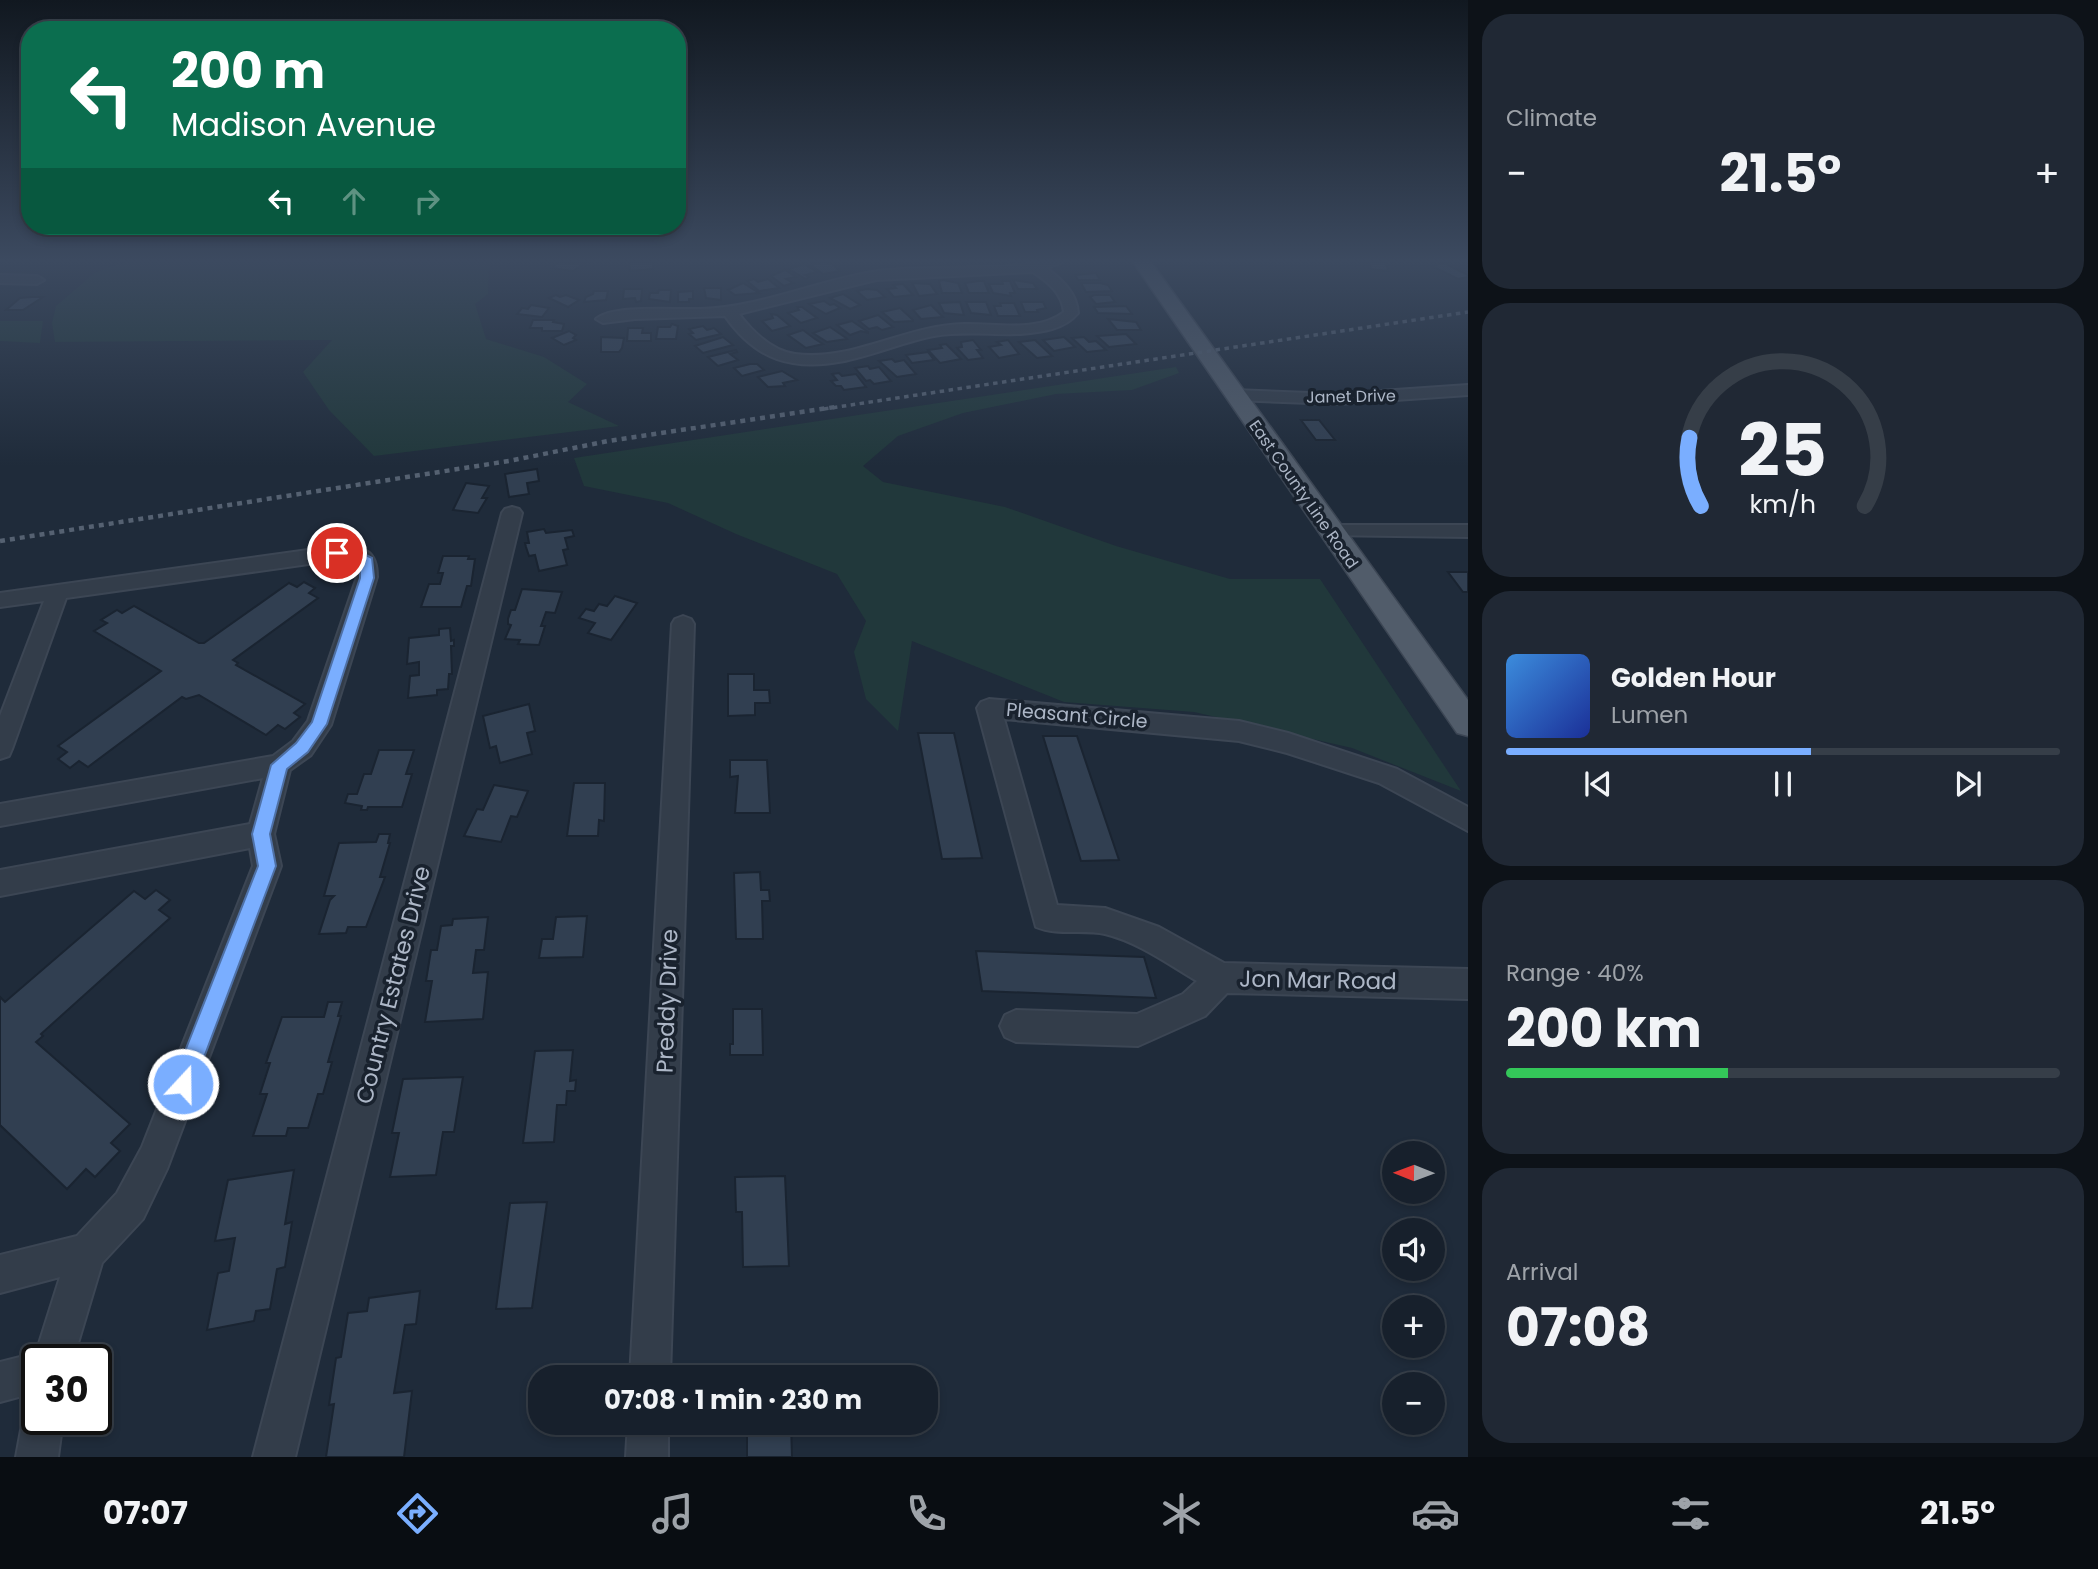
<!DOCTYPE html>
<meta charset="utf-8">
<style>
:root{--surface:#17202c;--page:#202834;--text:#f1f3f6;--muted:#9ea3a9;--line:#363e48;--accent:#7aaeff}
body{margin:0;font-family:Poppins,sans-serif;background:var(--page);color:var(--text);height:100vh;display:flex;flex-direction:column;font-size:26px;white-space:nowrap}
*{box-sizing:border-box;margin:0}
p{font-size:23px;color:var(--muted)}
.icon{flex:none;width:38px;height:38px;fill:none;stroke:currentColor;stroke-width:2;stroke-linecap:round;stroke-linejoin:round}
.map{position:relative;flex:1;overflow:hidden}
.panel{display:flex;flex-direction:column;gap:14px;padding:14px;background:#0d1218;width:630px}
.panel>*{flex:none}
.hud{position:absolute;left:21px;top:21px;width:665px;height:214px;border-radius:28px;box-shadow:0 4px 10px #0003,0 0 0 2px var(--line);background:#0b6e4f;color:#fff;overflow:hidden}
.needle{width:46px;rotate:271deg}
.tools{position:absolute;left:1382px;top:1141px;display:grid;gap:14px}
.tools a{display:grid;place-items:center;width:63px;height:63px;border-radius:50%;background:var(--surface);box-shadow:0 4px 10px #0003,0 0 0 2px var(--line);font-size:35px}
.speed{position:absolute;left:21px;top:1344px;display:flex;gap:14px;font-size:35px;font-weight:700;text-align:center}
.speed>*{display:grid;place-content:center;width:91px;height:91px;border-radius:50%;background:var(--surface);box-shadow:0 4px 10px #0003,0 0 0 2px var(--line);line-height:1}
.speed .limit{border:4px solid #111;border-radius:10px;background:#fff;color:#111}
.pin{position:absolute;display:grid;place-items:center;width:60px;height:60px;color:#fff;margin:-30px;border:4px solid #fff;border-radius:50%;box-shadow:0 2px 7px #0007}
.me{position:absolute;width:77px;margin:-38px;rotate:21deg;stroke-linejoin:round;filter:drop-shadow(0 0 5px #0008)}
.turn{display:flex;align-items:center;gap:24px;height:147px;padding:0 35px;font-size:32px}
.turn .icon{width:91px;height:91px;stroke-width:2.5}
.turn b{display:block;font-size:49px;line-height:60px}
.lanes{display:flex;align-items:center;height:66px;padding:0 35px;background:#0003;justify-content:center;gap:35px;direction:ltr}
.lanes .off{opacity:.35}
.big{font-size:52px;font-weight:700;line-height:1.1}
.panel .card{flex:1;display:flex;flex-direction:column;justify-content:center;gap:10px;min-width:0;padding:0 24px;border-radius:28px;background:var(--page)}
.panel .dial{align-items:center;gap:0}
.dial svg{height:182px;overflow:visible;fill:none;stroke:var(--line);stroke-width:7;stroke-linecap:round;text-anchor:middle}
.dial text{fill:var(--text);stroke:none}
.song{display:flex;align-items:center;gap:21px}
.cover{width:84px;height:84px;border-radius:10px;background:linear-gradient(135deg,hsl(210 70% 55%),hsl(230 70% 35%))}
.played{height:7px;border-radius:4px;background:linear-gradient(90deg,var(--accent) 55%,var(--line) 55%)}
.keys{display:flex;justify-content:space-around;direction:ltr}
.heat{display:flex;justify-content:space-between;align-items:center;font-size:38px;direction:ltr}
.charge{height:10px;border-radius:5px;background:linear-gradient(90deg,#34c759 40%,var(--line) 0)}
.trip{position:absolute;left:528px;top:1365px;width:410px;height:70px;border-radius:28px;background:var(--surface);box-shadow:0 4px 10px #0003,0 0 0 2px var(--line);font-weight:700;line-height:70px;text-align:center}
.tabs{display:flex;height:112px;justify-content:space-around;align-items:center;background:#090d12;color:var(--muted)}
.tabs .icon{width:49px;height:49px}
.tabs .selected{color:var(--accent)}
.tabs b{font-size:32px;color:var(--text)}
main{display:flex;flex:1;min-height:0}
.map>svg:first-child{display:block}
.green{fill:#21383b}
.building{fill:#313f51;stroke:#1a2431;stroke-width:2}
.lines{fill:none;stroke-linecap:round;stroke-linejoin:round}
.minor-casing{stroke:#3c4654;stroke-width:4}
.major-casing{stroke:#3c4654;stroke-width:3}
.minor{fill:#333d4a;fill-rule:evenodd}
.major{fill:#515c6a;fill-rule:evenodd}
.rail-far1{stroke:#556171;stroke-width:3.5;stroke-dasharray:4.5 4.5;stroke-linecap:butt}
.rail{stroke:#556171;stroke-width:4.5;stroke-dasharray:5 5;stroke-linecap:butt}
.route{fill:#7aaeff;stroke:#4f71a6;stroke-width:2}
.labels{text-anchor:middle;stroke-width:7;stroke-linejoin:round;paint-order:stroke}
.far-street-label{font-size:16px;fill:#adb7c7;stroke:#19222e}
.street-label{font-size:19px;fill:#adb7c7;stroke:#19222e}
.near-street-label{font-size:23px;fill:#adb7c7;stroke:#19222e}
</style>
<main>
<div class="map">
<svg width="1468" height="1457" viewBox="0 0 1468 1457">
<rect width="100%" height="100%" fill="#1f2b3a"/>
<g class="green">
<path d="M126,262H489L488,294L475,304L486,339L544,357L587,384L568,402L619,426L374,456L329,410L303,372L332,340L55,342L52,323L56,306L96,272Z"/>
<path d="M0,321H43L40,343L0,341Z"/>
<path d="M1176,367L1179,373L1132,390L1056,394L963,413L898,436L863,466L883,482L1005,507L1116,546L1230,579H1320L1461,791L1352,748L1194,712L1064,702L912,641L898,731L866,699L854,652L866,621L837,574L736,534L668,503L584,486L574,458Z"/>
</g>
<g class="building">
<path d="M558,262L569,263L586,262L573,271L552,268Z"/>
<path d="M629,262H653V269L630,271Z"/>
<path d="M822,262L831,263L840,271L823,274L811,265Z"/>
<path d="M1386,262L1388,271L1371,269L1370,264L1360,262Z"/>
<path d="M1444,263L1468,275V277L1458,279L1432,266Z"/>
<path d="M804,264L817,272L805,275L809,277L806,279L789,269Z"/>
<path d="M785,270L796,277L786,279L793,283L784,286L771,276Z"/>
<path d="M1096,273L1100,280H1078L1075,275Z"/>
<path d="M754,279L758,282L768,279L779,288L759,291L747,281Z"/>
<path d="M943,280L958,283L962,293H942L939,281Z"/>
<path d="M1013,280L1033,283L1037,289H1018Z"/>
<path d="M979,281H984L989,293H969L965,283Z"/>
<path d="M1002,281H1010L1015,293H1010L1011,296L993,293L989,284H1003Z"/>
<path d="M743,283L759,293L735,295L728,290Z"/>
<path d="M912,283L930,284L937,294L919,296Z"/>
<path d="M1081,283H1100L1108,285L1112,291L1086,292Z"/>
<path d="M903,284L913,295L894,297L887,289L896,288L893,285Z"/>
<path d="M704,288H721V300L706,298Z"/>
<path d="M624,289H642L641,301L636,302L635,298L623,299Z"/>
<path d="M867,289L877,290L885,297L867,300L857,291Z"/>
<path d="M659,290H671L670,302L649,299L650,293H658Z"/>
<path d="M594,291H608L606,300L584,302L586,297L593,294Z"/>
<path d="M693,291V299H689V302H678V292Z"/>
<path d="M843,294L860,305L850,309L830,298Z"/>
<path d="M556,295L560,297L566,295L579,300L568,307L549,298Z"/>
<path d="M1094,295H1110L1115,302L1096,304L1090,297Z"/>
<path d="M31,297H43L23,310H6L20,298Z"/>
<path d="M824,301L830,305L834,304L840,308L826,314L809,304Z"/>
<path d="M960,302L964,315L944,313L939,303Z"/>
<path d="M966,302H986L991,315L971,313Z"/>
<path d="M1021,302H1043L1046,308L1037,310L1038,312H1025Z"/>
<path d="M1000,303H1014L1020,316H998L994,306H1001Z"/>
<path d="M531,305L549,308L542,317L517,314L522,308L528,309Z"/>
<path d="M931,305L943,317L921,319L913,310Z"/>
<path d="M1126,306L1132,314L1098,313L1094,307Z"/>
<path d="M797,307H802L817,318L801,323L788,313L799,310Z"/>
<path d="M900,308L913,320V321L894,322L882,312Z"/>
<path d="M771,314L777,315L790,326L772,331L762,321L773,318Z"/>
<path d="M878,315L893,327L882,330L877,327L869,329L859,321Z"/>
<path d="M1108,319L1136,322L1141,330H1117Z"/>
<path d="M533,320H554L553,322L564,324L562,331H542V328H530Z"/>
<path d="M852,321L868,332V333L861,331L850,335L837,325Z"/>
<path d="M672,324L678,326L676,339H656L658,327H670Z"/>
<path d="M703,326L707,330L714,328L721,334L696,340L689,334L693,333L689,329Z"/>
<path d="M830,327L846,338L847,339L827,342L813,333Z"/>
<path d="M628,328H643L642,333H651V341H627Z"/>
<path d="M803,330L815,339L823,344L806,348L788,335Z"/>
<path d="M569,331L576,335L573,338L576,340L564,345L552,338Z"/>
<path d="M1126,334L1136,344L1109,347L1097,336Z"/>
<path d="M601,337L624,338L622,348L619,352H601Z"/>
<path d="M723,337L733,345L703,353L695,346Z"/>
<path d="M1064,337L1075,347L1054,351L1043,340Z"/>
<path d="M1084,337L1089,342L1096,341L1106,350L1087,352L1072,338Z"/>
<path d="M973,340L981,350H977L983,358L968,360L957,348L962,347L961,342Z"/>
<path d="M1008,340L1019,354L999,358L989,347L1001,345L997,342Z"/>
<path d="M1035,340L1052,356L1037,358L1019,342Z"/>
<path d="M946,344L961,359L940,363L928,350L942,348L940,345Z"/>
<path d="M736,350L737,352L730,354L738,360L718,366L708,357Z"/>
<path d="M928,352L934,360L912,363L906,355Z"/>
<path d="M892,359L895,362L904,360L916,374L897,377L879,361Z"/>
<path d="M750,364H757L764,370L742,376L734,368Z"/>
<path d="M868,366L870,369L879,367L891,381L874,384L870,380L866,381L855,368Z"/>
<path d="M782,371L797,380L783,383L785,386L768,387L758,377Z"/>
<path d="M839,373L842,376L856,374L866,387L844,390L841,386H836L831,381L837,380L832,374Z"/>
<path d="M1301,420H1319L1335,440H1316Z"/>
<path d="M537,469L539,481L527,483L529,494L509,497L505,474Z"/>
<path d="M466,483L489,486L482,498H487L478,513L453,510Z"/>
<path d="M544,529L546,533L572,530L574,536L565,538L568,549L563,550L567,565L539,571L535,555L529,556L526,547L525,543H529L527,532Z"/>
<path d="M443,556H469L468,559H475L471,586H467L461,607H421L429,584H440L443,573H438Z"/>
<path d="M1448,572H1468V592H1463Z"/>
<path d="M304,582L315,588L309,593L318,598L233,660L238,663L236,665L305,704L294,713L300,717L285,729L278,725L266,735L199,695L186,699L182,697L88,767L79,761L70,768L58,759L67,752L58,746L161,671L94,631L107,623L101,620L117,610L122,613L134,606L199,643H204L289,583L297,587Z"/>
<path d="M522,589L562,592L555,613L546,612L541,626H545L539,645L518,644L520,640L505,639L511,625L508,624V619L511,610H515Z"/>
<path d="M615,596L637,603L611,640L588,633L595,623L579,618L586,609L594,611L599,604L607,606Z"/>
<path d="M450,628L451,641L454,640V646H451L452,674H449L448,689L437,690V695L408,698L410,676L419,675V662L407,664L409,638L439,635V629Z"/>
<path d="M728,674H754V690H769L770,703H755V715L728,716Z"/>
<path d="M529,704L535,731L527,733L532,754L500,763L496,746L490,748L483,716Z"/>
<path d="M918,733H954L982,858L942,859Z"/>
<path d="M1043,736H1077L1119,860L1081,861Z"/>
<path d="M379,750H414L406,774H412L402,807H368L367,810H361L362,806L345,803L348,794H357L364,774H371Z"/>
<path d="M730,760H767L770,813H735L738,776L730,777Z"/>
<path d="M574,783H605L604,821L599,820L598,836H567Z"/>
<path d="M494,785L528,791L517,817L511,816L501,842L464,836L477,809L483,810Z"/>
<path d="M379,834H390L388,843H390L380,877H385L366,927H348L346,933L319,934L330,900L334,896H324L339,843L376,842Z"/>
<path d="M760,872L761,890H769L770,901H762L763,939H736L734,873Z"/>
<path d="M156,890L170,900L159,910L170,918L41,1034L43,1036L36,1042L130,1124L111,1143L120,1151L95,1177L86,1169L67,1189L0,1125V997L5,1002L134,891L145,899Z"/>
<path d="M587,916L583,957L539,958L542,939H553L556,917Z"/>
<path d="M488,917L484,950H476L473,973L488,972L483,1019L425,1022L432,981H426L431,950H437L441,926L452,925L453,919Z"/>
<path d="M976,951L1144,957L1156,998L982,991Z"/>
<path d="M328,1002H342L338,1016H341L328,1062H332L323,1094H318L308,1128H288L286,1136H253L267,1094H260L270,1063H266L282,1017H324Z"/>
<path d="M733,1009H762L763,1055H730V1044H733Z"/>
<path d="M573,1050L570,1081L576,1080L575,1091H567L566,1105H557L554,1142L523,1143L535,1051Z"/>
<path d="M463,1077L454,1132H443L436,1175L390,1177L399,1133H392L403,1079Z"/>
<path d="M294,1170L285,1224L292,1222L285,1267L277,1269L270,1309L256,1311L254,1321L207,1330L218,1273L229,1271L235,1238L215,1241L228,1180Z"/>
<path d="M785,1176L789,1266L743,1267L742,1212H736L735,1177Z"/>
<path d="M547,1202L532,1308L496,1309L510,1203Z"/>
<path d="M420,1291L416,1324L405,1325L394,1393L412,1391L404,1457H326L334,1404L329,1405L336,1358L341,1357L348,1313L367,1311L369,1298Z"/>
<path d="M747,1423H791L792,1457H747Z"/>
</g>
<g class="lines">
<defs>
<g id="minor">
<path d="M1039,262H1063L1047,268C1062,280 1077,293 1078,313C1064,330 1041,332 1020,334C991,335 963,331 934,336C888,345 842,371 793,363C764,359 742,340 725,316L635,319L603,323L596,319C612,304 677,310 701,309C762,307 818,280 878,271C932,264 986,272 1039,262ZM1033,272C1048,282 1062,293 1064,312C1037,333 995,323 964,324C906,325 852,362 795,354C772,351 752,331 739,314L876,280Z"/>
<path d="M0,275L37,276L44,280L37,284L0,283Z"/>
<path d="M1468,385V395L1337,404L1234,400L1226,395L1234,390L1337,394Z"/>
<path d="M512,507L519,509L522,513L295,1457H253L502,513L505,509Z"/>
<path d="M1331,525H1468V537L1324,535L1321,531L1324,527Z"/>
<path d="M337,546C363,548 377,548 377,577L331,725L311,755L290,770L274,834L281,866L167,1169L143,1219L102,1263L73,1360H37V1392L0,1402V1362L36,1353L60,1277L0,1293V1255L77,1236L117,1193L142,1147L253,866L250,848L0,896V870L250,824L263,778L0,826V804L273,756L293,741L308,721L357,577V564L351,560H337L66,598L12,749L9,756L0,759V716L44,601L0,607V593Z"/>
<path d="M683,616L691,619L694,624L670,1377H630L672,624L675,619Z"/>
<path d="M989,699L1239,721L1288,733L1397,769L1468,807V831L1379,783L1287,753L1239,741L1004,719L1057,905L1105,908L1159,927L1224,963L1468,969V999L1227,993L1205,1016L1138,1046L1016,1042L1005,1037L1000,1026L1005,1015L1016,1010L1137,1014L1183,994L1197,981C1168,964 1138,942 1105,934C1082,929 1058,936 1036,927L977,708L981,702Z"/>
<path d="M37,1401V1419H63L58,1457H16L23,1419L29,1405Z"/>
<path d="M628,1423H668V1457H626Z"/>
</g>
<path id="major" d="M1133,262H1151L1468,700V736L1457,733Z"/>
</defs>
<use href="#minor" class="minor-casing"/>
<use href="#major" class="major-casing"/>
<use href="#minor" class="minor"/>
<use href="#major" class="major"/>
<path class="rail-far1" d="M824,409L1468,312"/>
<path class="rail" d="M0,541L509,461L608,441L835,407"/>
</g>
<linearGradient id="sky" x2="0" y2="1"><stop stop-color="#111820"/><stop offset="0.56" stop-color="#3c4a60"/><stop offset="1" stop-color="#3c4a60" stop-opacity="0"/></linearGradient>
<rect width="1468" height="466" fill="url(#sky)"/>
<path class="route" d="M337,549L356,550L372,558L374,578L327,724L308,752L287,769L270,834L276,866L194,1084L190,1092L183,1095L175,1092L172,1084L258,866L252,834L271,765L296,743L312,722L360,578V563L353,558L332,556V550Z"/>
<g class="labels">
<g class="far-street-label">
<text transform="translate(1351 396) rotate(-1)" y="6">Janet Drive</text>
<text transform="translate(1304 494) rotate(55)" y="6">East County Line Road</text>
</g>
<g class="street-label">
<text transform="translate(1077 715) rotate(5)" y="7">Pleasant Circle</text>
</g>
<g class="near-street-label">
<text transform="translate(1318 980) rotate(1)" y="8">Jon Mar Road</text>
<text transform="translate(393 985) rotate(-76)" y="8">Country Estates Drive</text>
<text transform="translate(667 1001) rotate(-88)" y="8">Preddy Drive</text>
</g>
</g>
</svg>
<div class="tools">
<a><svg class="needle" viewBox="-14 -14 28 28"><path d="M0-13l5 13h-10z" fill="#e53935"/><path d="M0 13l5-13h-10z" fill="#9ea3a9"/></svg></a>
<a><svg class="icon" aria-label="sound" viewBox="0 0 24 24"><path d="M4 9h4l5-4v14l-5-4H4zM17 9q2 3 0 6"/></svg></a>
<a>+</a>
<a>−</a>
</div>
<div class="speed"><div class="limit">30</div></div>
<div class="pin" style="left:337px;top:553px;background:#d93025"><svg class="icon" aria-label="arrive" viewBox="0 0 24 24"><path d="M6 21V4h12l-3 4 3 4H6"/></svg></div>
<svg class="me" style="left:183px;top:1084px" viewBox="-20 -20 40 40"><circle r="17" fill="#7aaeff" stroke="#fff" stroke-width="3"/><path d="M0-11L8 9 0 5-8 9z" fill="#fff"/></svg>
<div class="trip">07:08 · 1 min · 230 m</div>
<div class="hud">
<div class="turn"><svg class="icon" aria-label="left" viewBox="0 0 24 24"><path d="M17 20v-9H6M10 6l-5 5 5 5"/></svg><div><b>200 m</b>Madison Avenue</div></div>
<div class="lanes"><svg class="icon" aria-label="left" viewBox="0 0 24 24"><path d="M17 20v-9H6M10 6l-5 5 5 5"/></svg><svg class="icon off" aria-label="ahead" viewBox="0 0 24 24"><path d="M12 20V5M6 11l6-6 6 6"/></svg><svg class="icon off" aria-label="right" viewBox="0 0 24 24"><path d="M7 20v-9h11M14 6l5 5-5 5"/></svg></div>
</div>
</div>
<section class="panel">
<div class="card"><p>Climate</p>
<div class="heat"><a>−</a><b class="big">21.5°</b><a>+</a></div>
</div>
<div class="card dial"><svg viewBox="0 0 100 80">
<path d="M14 69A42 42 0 1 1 86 69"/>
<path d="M14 69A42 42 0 0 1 9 39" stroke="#7aaeff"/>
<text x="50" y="56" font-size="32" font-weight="700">25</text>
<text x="50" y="72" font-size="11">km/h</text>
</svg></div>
<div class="card">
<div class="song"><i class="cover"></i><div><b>Golden Hour</b><p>Lumen</p></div></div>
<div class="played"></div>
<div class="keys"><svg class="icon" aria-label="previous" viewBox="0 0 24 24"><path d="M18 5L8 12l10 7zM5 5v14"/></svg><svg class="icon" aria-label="pause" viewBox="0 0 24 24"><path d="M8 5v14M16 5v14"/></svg><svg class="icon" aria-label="next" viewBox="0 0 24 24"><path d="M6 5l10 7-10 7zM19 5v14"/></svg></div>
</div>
<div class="card"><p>Range · 40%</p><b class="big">200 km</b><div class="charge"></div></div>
<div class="card"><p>Arrival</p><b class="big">07:08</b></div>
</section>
</main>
<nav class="tabs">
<b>07:07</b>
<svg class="icon selected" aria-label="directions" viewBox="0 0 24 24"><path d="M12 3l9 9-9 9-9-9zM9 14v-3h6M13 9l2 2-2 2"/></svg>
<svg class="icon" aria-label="music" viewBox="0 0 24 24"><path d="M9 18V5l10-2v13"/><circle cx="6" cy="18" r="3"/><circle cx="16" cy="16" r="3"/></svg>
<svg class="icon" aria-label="phone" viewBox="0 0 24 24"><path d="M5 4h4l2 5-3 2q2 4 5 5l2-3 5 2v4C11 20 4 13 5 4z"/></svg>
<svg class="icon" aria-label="climate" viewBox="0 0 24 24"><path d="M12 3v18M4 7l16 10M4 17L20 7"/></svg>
<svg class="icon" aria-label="car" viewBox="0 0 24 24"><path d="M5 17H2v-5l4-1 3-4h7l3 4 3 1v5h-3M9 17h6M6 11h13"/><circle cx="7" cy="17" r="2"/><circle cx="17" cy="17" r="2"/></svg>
<svg class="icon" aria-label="filters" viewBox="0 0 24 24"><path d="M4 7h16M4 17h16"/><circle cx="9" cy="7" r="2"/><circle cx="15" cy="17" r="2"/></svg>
<b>21.5°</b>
</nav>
